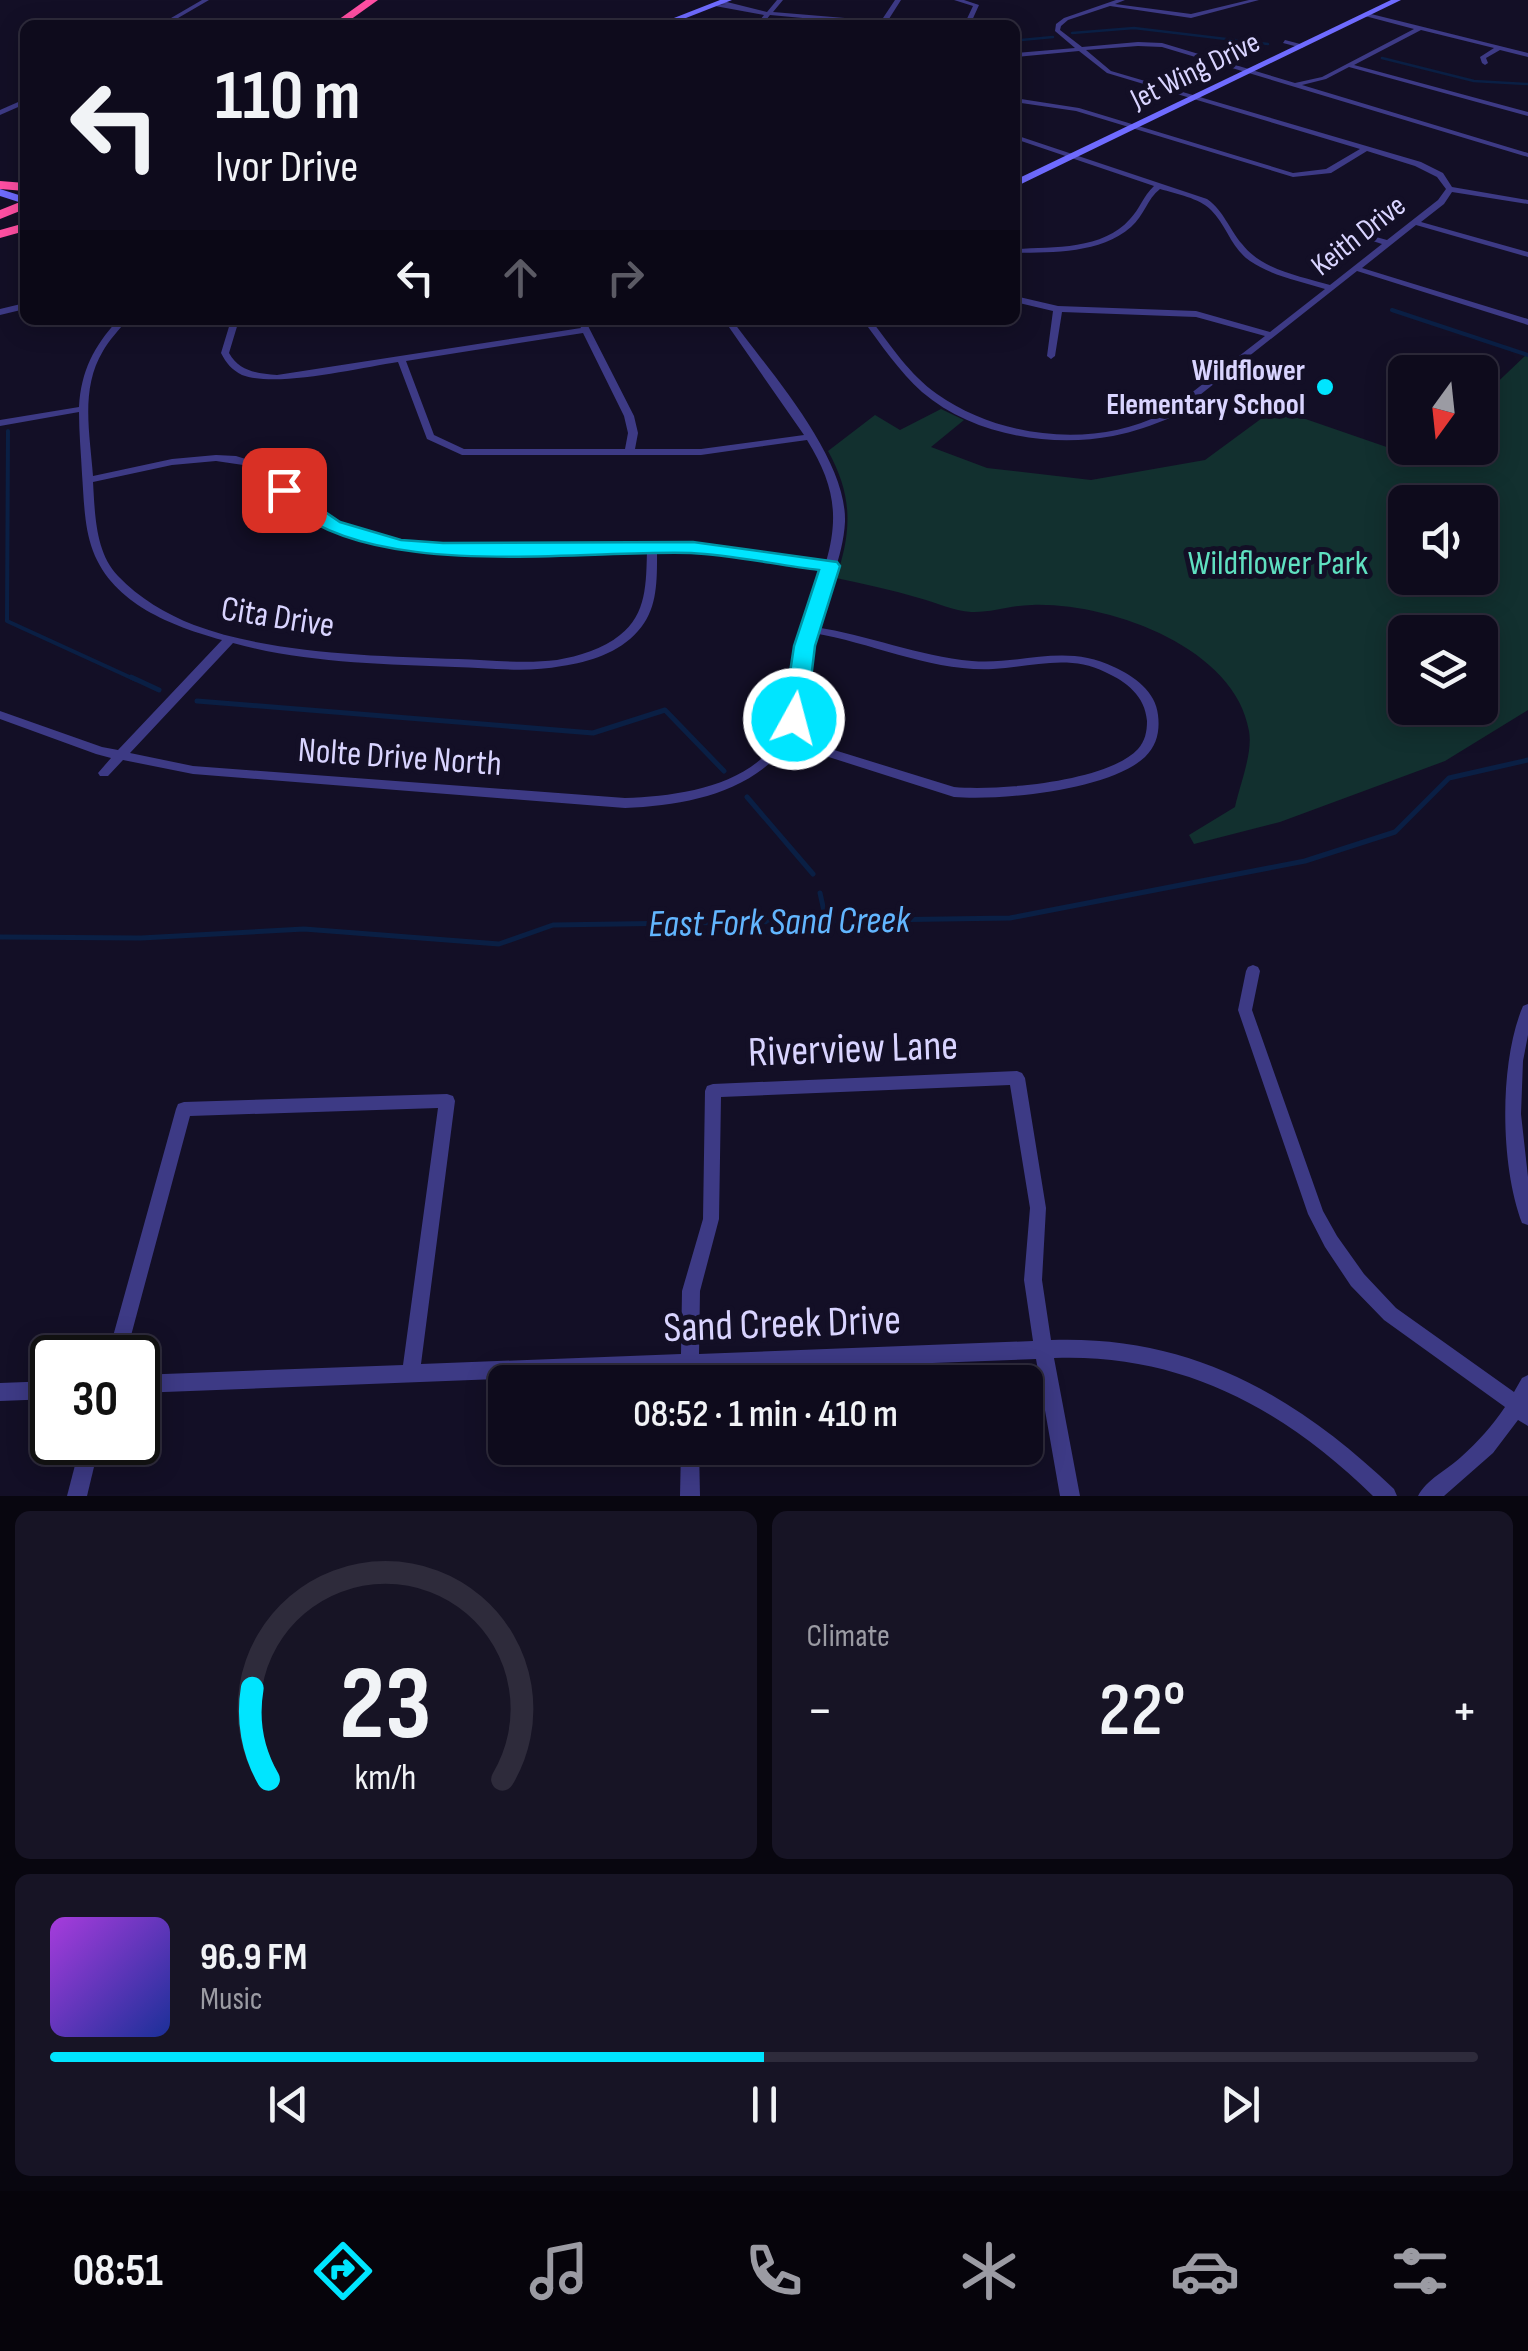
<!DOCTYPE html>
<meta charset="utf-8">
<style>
:root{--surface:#0e0b1c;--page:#171425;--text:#f1f3f6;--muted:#9b9ba3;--line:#2e2b3b;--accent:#00e5ff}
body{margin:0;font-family:"Sofia Sans Condensed",sans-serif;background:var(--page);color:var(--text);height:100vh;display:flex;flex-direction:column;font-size:38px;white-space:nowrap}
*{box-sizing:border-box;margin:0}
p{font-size:32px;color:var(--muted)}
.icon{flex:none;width:55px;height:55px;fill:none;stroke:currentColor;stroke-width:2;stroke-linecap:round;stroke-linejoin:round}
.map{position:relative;height:1496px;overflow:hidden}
.drawer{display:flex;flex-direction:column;gap:15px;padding:15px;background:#08060f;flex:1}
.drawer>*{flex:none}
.top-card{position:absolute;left:20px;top:20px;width:1000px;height:305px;border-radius:15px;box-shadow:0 5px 25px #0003,0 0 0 2px var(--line);background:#0e0b1c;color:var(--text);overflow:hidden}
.needle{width:65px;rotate:195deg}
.controls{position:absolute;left:1388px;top:355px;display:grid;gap:20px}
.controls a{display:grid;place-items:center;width:110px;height:110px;border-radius:15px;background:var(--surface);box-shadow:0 5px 25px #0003,0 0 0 2px var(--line);font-size:50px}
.speed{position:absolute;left:30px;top:1335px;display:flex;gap:20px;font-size:50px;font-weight:700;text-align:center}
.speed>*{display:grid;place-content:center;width:130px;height:130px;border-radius:50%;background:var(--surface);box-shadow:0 5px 25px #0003,0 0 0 2px var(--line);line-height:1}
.speed .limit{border:5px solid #111;border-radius:15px;background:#fff;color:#111}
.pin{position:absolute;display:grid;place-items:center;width:85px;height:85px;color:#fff;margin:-42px;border-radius:20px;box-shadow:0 5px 15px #0006}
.me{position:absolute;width:110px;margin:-55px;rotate:7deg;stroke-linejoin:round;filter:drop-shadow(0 0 8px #0008)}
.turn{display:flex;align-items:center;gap:35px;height:210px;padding:0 30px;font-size:45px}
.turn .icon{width:130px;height:130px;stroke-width:2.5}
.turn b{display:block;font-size:70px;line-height:85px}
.lanes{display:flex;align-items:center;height:95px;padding:0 30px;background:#0003;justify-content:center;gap:50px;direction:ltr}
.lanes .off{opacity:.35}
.big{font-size:75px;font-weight:600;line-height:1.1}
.drawer .widget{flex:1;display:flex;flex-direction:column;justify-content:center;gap:15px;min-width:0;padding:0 35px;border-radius:15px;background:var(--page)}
.drawer .dial{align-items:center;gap:0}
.dial svg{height:260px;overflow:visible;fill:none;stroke:var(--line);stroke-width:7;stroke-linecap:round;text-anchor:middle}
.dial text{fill:var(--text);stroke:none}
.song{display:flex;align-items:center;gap:30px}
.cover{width:120px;height:120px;border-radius:15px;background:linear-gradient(135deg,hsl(280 70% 55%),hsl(230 70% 35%))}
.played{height:10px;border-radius:5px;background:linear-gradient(90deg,var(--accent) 50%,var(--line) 50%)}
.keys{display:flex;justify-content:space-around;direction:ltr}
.heat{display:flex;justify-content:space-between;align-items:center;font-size:55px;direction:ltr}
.drawer .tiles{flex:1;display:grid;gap:15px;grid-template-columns:1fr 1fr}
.widget:last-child{grid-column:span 2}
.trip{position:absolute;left:488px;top:1365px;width:555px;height:100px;border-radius:15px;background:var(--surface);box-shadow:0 5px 25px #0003,0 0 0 2px var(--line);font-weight:600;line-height:100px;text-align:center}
.menu{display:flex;height:160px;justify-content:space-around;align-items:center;background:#06040b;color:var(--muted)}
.menu .icon{width:70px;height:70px}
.menu .selected{color:var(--accent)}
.menu b{font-size:45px;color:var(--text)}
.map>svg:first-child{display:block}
.green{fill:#12302f;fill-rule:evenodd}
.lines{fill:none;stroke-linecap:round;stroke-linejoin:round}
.stream-far2{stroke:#0a1f44;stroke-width:2.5}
.stream-far1{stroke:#0a1f44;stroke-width:4}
.stream{stroke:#0a1f44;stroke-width:5}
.street{fill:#3d3a85;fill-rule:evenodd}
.secondary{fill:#6f6bff;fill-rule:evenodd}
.highway{fill:#ff4fa3;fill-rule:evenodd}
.route{fill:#00e5ff;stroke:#0095a6;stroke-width:2.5}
.poi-dot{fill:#00e5ff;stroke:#130f26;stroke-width:4}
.labels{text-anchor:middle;stroke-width:10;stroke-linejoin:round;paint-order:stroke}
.far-street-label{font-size:30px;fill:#d9d4ff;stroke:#130f26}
.far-poi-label{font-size:30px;font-weight:bold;fill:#d9d4ff;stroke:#130f26;text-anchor:end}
.park-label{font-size:35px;fill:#5fe0c0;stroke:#130f26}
.street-label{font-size:35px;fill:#d9d4ff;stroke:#130f26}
.water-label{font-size:38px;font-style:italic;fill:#62b6ff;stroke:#130f26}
.near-street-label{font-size:42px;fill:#d9d4ff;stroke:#130f26}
</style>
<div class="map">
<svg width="1528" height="1496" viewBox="0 0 1528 1496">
<rect width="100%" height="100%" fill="#130f26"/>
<path class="green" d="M1528,353V710L1445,761L1280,822L1194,844L1189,835L1235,807C1240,784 1253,753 1249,731C1235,646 1106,602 1032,605C1012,605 991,613 971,612C954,611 935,602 919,598C892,590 864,584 836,578C852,531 853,496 828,451L875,415L900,430L941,409L964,420L931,447L987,468L1091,480L1205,460L1284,402L1297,406L1291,414L1430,462L1444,448H1480V410L1493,397L1485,394ZM1405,502H1480V578H1405ZM1405,632H1480V708H1405Z"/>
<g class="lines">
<g class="stream-far2">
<path d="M1072,33L1134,28L1268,44"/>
<path d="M1021,40L1053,37"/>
<path d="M1382,58L1474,81L1528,84"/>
</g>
<g class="stream-far1">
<path d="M1392,310L1528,355"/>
<path d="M8,431L7,621L136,680"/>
</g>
<g class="stream">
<path d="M131,677L159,690"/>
<path d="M197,701L593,733L665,710L724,771"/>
<path d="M747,797L813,874"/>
<path d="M820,893L826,920"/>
<path d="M0,937L141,938L304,929L499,944L553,925L1010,918L1305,861L1395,832L1449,778L1528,760"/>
</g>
<g class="street">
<path d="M202,0H209L166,25H159Z"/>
<path d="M777,0H783L773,12L881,21L895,0H901L887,22L907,25H879L770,15L762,25H756L764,15L715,6L718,4L726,5L721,4L723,1L767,12Z"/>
<path d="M954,0H964L979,5L970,25H964L973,6Z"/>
<path d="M1116,0H1125L1115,4L1191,14L1249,0H1259L1191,18L1110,6L1068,20L1061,26L1060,30L1082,47L1138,42L1162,43L1295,83L1322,77L1414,29L1365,16L1367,13L1528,53V57L1500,50L1486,58L1488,63L1485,65L1482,63L1480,57L1494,48L1421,30L1354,65L1528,112V116L1349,67L1326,79L1302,85L1528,153V157L1162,47L1138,46L1086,50L1111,71L1421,162L1443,173L1452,187L1528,200V204L1452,192L1444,204L1421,222L1528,252V257L1416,225L1362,268L1528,319V325L1357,271L1172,417C1153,425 1134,432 1113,436C1050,448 972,435 922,392C899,371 881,345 863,320H871C891,346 910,375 937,394C999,438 1093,449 1162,414C1175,408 1187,396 1199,387C1221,370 1243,353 1265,336L1196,317L1062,312L1055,356L1051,359L1047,356L1053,311L1015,302V296L1058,306L1196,311L1270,332L1325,289C1300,281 1272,276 1250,261C1231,248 1227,226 1211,210C1199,198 1177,194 1160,189C1147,199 1144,216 1131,227C1100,254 1053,252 1015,253V249C1053,247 1103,250 1130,219C1140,209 1143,196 1154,186L1015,139V135L1207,199C1224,211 1229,229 1242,244C1262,270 1300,276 1330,285L1382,244L1354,235V231L1387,240L1438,200L1446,189L1437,177L1415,166L1367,151L1331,173L1293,177L1076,111L1015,102V98L1079,108L1293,173L1326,169L1360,149L1107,73L1079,51L1015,57V53L1075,48L1055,31L1056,24L1064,18Z"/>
<path d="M1285,40L1304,45L1305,46L1302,48L1283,43Z"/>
<path d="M25,99V104L0,115V110Z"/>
<path d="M25,303V309L0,315V309Z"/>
<path d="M118,320H127C119,330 109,340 103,351C80,389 90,434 93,476L172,459L216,455L236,456L265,465L297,498L319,514L353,530L386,539L443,546L709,545L826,562C840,514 833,482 807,440L701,455H462L427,439L398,362C358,368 277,388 242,375C232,370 226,363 221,353L231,320H239L229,353C240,372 257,373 277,375L581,328L577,320H585L634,416L638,433L635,449H701L804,435L724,320H732C769,371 847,457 845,522C843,558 826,593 815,627C868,635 918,656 972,661C1022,665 1065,643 1114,667C1134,676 1156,692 1158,715C1160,731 1157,745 1145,757C1110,790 1001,801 954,797L788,744C749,794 685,805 625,808L193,774L123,760L108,776H100L98,773L111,758L96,754L0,719V711L102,747L118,750L222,640C172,626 113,604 93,551C84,527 84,500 82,474C81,454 79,433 79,412L0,426V420L79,407C81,371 94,346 118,320ZM583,333L624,416L628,433L625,449H464L434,435L406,361ZM216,461L250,466L264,474L289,502L311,518L346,534L386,545L443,552L647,551C646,583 647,614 620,635C603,649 579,656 557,660C524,664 491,660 458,659C376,656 271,654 194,625C166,614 139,598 118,576C95,552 95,513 93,482L172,465ZM657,551H709L824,568C816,593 805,617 800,641C794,667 796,693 788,718C767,784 685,796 625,798L193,766L130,753L233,643C304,663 381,664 455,667C490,668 527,673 562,666C589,662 619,653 638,631C658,609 657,580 657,551ZM813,633C873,643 932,672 993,669C1031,667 1069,654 1105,672C1127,682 1145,696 1147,721C1147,732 1145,741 1138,749C1107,782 998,791 954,787L792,737L802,710Z"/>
<path d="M1253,965L1258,967L1260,971L1252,1010L1323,1211L1337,1236L1364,1274L1396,1308L1514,1392L1522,1378L1528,1375V1426L1518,1420L1493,1453L1444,1496H1418C1426,1480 1448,1469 1461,1457C1478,1442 1492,1426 1505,1407L1384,1320L1351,1286L1325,1247L1308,1214L1238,1010L1246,971L1248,967Z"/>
<path d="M1528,1004V1035L1523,1061L1521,1114L1528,1177V1225L1522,1223C1500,1165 1499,1062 1523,1006Z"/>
<path d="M1017,1071L1022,1073L1025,1078L1046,1208L1042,1280L1051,1340C1191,1335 1295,1395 1394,1489L1397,1496H1373C1284,1409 1182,1353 1054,1358L1080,1496H1060L1036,1359L699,1372V1382H681V1372L138,1393V1375L403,1365L438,1108L190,1116L125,1358H107L176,1109L178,1104L184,1102L447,1094L453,1096L455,1101L421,1364L681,1354L682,1291L703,1219L705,1091L707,1086L713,1084ZM1010,1085L1030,1208L1024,1280L1033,1341L699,1354L700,1291L719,1219L721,1097Z"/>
<path d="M52,1381V1399L0,1401V1383Z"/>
<path d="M81,1442H100L87,1496H67Z"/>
<path d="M681,1448H699L700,1496H680Z"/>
</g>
<g class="secondary">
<path d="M720,0H732L668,25H656Z"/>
<path d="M1391,0H1401L1015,187V180Z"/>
<path d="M0,189L25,197V204L0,196Z"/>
</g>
<g class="highway">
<path d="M366,0H378L343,25H331Z"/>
<path d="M0,181L25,183V191L0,189Z"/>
<path d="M25,200V209L0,219V210Z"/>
<path d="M25,223V231L0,238V230Z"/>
</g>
</g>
<path class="route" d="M284,484L340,522L401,540L443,543L693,542L837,562L840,566L815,646L806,719L794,726L783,719L794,646L819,570C777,565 733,555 691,553C580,549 349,586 274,490Z"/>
<circle class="poi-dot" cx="1325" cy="387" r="10"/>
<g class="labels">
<g class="far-street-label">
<text transform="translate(1195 70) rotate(-26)" y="10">Jet Wing Drive</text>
<text transform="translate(1358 235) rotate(-38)" y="10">Keith Drive</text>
</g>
<g class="far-poi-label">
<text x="1305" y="380">Wildflower<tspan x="1305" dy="34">Elementary School</tspan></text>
</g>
<g class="park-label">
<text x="1278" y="574">Wildflower Park</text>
</g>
<g class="street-label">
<text transform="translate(278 616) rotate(9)" y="12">Cita Drive</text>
<text transform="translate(400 756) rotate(4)" y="12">Nolte Drive North</text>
</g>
<g class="water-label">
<text transform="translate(779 921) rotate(-1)" y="13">East Fork Sand Creek</text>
</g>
<g class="near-street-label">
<text transform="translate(853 1047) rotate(-2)" y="15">Riverview Lane</text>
<text transform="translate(782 1322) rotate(-2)" y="15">Sand Creek Drive</text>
</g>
</g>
</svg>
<div class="controls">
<a><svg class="needle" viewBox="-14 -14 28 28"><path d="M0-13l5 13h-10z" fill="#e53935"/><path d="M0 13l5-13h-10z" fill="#9b9ba3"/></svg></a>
<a><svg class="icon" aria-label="sound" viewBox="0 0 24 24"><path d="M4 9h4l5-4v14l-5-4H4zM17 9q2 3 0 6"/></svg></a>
<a><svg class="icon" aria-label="layers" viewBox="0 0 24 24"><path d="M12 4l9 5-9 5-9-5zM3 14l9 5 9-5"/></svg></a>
</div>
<div class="speed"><div class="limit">30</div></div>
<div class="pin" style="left:284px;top:490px;background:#d93025"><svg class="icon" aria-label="arrive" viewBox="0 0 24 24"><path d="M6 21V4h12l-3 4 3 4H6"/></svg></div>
<svg class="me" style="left:794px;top:719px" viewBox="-20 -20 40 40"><circle r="17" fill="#00e5ff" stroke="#fff" stroke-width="3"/><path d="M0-11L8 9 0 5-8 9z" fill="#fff"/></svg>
<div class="trip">08:52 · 1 min · 410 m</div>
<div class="top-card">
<div class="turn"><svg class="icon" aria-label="left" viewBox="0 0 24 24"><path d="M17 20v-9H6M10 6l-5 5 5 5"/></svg><div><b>110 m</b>Ivor Drive</div></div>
<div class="lanes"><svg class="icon" aria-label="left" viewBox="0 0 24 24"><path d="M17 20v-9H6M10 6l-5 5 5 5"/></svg><svg class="icon off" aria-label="ahead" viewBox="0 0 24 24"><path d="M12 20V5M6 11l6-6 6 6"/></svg><svg class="icon off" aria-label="right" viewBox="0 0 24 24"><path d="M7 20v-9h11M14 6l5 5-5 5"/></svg></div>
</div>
</div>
<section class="drawer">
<div class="tiles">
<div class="widget dial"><svg viewBox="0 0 100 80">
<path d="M14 69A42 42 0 1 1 86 69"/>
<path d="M14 69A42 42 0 0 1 9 41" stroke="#00e5ff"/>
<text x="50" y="56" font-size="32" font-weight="700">23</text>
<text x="50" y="72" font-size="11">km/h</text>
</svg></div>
<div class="widget"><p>Climate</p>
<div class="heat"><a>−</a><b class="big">22°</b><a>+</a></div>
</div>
<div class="widget">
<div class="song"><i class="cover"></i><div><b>96.9 FM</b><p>Music</p></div></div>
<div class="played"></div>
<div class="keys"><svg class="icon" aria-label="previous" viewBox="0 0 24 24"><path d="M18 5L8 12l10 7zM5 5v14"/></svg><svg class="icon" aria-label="pause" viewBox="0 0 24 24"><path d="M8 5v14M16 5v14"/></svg><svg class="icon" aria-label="next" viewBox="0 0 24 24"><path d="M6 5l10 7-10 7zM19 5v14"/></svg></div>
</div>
</div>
</section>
<nav class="menu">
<b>08:51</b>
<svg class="icon selected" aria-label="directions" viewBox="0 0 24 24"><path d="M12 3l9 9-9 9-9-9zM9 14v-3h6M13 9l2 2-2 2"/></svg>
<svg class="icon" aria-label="music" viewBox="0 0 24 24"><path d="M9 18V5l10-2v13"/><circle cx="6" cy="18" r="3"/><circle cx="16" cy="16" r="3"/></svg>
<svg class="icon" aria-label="phone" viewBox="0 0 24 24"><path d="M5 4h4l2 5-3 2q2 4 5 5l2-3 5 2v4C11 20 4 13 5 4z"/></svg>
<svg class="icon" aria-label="climate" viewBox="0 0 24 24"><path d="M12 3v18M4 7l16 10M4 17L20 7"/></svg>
<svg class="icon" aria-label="car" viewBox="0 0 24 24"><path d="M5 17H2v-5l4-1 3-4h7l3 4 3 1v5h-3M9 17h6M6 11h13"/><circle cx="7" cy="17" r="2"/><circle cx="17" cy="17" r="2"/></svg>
<svg class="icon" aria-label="filters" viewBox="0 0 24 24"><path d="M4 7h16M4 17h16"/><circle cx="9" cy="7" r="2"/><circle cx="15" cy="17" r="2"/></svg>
</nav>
